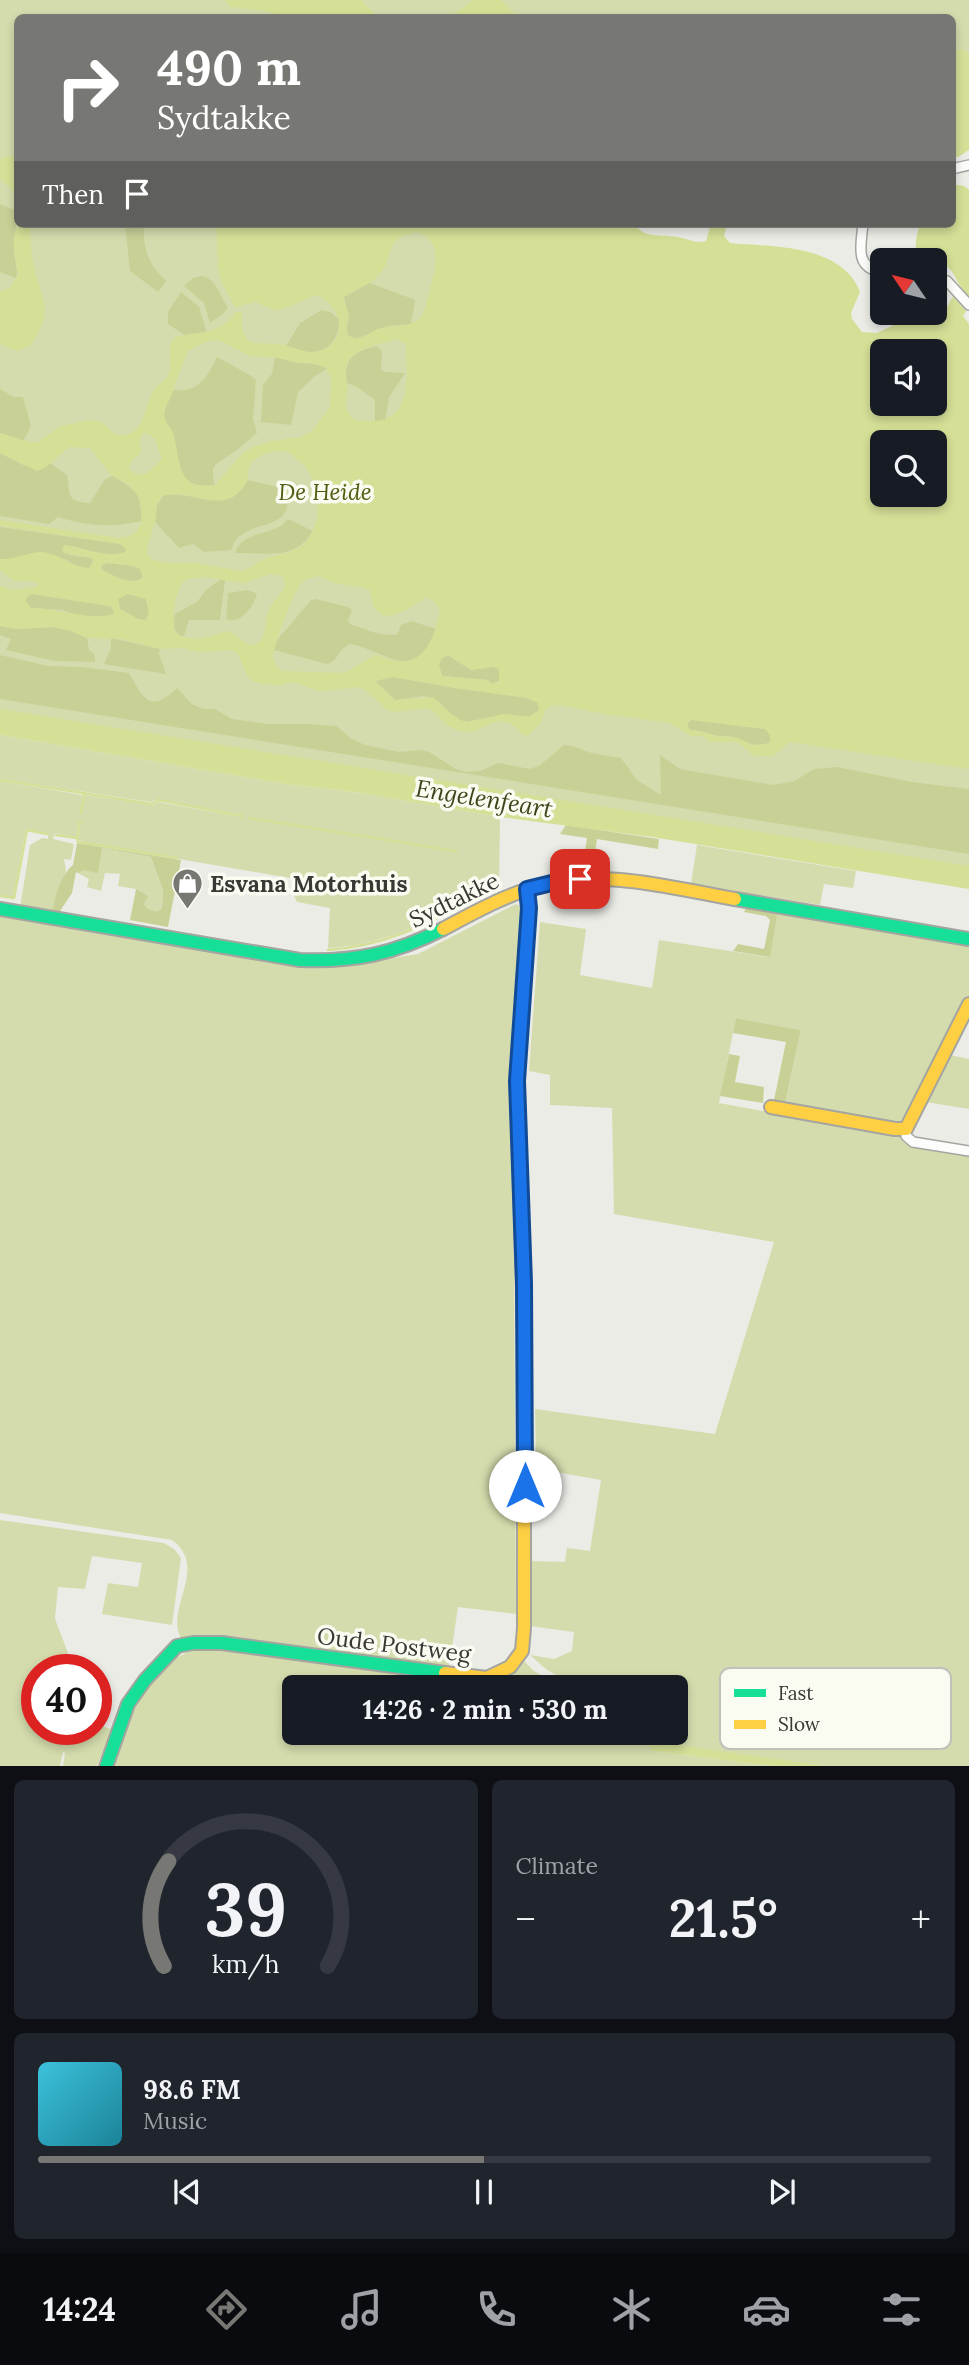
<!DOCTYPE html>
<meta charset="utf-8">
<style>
:root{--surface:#171b24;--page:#20242c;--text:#f1f3f6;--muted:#9ea1a6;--line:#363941;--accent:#777773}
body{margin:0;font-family:Lora,serif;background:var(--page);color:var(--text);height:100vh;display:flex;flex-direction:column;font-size:26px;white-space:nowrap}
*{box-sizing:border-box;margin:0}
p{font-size:23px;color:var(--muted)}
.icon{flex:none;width:38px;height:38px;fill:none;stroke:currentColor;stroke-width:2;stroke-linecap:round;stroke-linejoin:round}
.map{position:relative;height:1766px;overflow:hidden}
.panel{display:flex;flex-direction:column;gap:14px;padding:14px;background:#0d0f14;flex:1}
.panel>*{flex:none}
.hud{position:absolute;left:14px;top:14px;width:942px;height:214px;border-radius:10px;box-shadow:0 4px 10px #0003;background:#777773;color:#fff;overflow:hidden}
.needle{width:46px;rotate:305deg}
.fabs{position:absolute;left:870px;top:248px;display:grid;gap:14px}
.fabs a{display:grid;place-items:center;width:77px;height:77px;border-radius:10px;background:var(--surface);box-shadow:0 4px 10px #0003;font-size:35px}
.speed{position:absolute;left:21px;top:1654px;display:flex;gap:14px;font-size:35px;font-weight:700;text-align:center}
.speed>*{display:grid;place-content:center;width:91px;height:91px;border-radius:50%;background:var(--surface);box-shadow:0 4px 10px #0003;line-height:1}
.speed .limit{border:10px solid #d22;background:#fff;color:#111}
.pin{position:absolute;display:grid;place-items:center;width:60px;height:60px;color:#fff;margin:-30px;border-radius:14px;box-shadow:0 4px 10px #0006}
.me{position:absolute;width:77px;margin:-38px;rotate:0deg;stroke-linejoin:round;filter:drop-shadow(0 0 5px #0008)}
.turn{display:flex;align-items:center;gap:24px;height:147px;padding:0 28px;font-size:32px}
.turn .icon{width:91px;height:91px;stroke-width:2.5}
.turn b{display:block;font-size:49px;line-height:60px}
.then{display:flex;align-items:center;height:66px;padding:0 28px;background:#0003;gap:14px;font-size:26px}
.big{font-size:52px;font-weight:800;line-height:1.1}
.panel .tile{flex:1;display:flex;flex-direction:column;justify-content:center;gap:10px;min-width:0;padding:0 24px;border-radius:10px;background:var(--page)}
.panel .dial{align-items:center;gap:0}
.dial svg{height:182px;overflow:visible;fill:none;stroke:var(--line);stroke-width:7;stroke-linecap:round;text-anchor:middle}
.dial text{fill:var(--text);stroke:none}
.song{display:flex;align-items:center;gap:21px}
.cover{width:84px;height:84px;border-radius:10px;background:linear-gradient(135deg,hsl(190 70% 55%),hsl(190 70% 35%))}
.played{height:7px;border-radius:4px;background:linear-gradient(90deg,var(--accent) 50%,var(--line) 50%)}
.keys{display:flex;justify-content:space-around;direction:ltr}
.heat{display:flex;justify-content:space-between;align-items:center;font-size:38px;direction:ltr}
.panel .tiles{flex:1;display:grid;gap:14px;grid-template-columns:1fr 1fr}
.tile:last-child{grid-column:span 2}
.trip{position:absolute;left:282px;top:1675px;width:406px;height:70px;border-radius:10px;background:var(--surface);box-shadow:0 4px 10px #0003;font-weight:800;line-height:70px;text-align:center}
.menu{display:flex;height:112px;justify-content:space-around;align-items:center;background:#090b0e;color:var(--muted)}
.menu .icon{width:49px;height:49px}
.menu .active{color:var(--accent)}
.menu b{font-size:32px;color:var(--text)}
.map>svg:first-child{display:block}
.green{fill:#d4dcad}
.forest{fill:#c9d096}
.water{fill:#d5df96;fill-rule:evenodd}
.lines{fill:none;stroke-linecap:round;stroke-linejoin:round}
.stream{stroke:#d5df96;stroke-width:2.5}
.street-casing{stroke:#a4a4a0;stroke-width:12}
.fast-casing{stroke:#a4a4a0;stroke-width:16}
.slow-casing{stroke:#a4a4a0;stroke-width:16}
.street{stroke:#fcfcfb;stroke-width:9}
.fast{stroke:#16e098;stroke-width:12}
.slow{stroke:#ffcf43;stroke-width:12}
.route-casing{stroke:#114b97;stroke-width:18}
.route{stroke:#1a73e8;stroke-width:12}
.labels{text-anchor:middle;stroke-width:7;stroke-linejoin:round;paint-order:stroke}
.park-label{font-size:23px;font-style:italic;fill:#545c12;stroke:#fafcf2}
.poi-label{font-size:23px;font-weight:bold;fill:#383835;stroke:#fafcf2;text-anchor:start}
.street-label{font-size:23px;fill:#383835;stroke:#fafcf2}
.water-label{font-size:24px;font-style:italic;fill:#3f451a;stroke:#fafcf2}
.key{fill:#fafcf2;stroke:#c0c1b9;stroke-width:2}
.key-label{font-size:19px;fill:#383835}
</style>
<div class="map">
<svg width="969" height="1767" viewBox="0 0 969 1767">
<rect width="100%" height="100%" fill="#ebece6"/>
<g class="green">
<path d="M0,0H292L303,17L18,18V224H435L969,561V868L0,710Z"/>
<path d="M362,0H473L450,18L378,17Z"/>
<path d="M501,0H969V53L963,49L952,50V18H518Z"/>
<path d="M0,735L285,784L360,793L500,817L499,892H493L490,889C439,916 387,946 328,948L330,908L297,902L294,895L296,879L91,844L78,840L81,822L79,821L76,837L55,833L53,839L74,844L71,860L64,859L66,871L52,913L20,908L30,845L42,838L48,839V833L26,829L13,897L0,895V781L82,795L81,814L85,795L153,805L158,802L241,817L243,815L157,799L151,802L0,779Z"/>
<path d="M697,845L856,871L853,888L824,884L820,905L691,884Z"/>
<path d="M102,848L151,857L163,890L162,908C155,914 148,911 144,904L147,896L136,889L118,886L120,874L105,873L101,891L87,887L89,879L76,872Z"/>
<path d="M516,904L521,907L522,912L509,1067L514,1263L516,1614L458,1607L449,1668L215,1636L183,1641C161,1612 211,1568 172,1540L0,1513V914L345,966L418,954Z"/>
<path d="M778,909L969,943V998L906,1122L895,1125L784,1107L801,1030L736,1018L719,1103L896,1135L900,1136L901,1140L905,1143L969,1153V1766H825L767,1759L652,1751L772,1766L105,1767L129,1702L157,1668L197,1647L220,1648L486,1684L500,1681L522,1659L534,1671L563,1687H294V1732H639L640,1743L649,1745V1733L676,1732V1687H579L547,1670L530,1655L554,1659L572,1651L574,1632L530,1626V1561L565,1562L567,1548L590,1551L601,1480L533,1468L536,1462L535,1409L715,1434L774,1242L614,1214L612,1108L550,1105V1075L529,1071L540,922L586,929L580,975L652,988L659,940L769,957Z"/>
<path d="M950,1055L969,1059V1109L926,1102Z"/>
<path d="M0,1520L164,1543L174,1549L181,1558L172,1625L102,1614L108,1583L138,1587L142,1563L92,1556L85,1589L58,1587L55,1619L74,1669L37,1670V1729H96V1725L112,1729L97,1766H63L65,1753L63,1752L60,1766L0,1767Z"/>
</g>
<g class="forest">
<path d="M0,204L17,211C18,225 13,234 14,250C14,259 19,269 16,278L0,272Z"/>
<path d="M125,224H144C142,247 149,266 166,281L158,292L130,271Z"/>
<path d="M201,276C217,278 219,296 228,307L224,313L210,323L204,303L184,286L193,278Z"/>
<path d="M369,283L413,299L415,301L411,324L388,326L356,339L349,336L346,331L349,317L344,297Z"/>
<path d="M181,292L199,307L207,333L185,335L168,324V312Z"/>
<path d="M322,310L330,312L339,319C340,340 326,356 302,351C297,350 291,347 286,346L300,323Z"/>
<path d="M376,346L382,351L381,369L384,372L405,373L389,397L385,421L375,422V400L357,387L347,383C343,358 354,352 376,346Z"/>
<path d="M217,357L250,375L256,380L253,419L257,433L237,450L216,464L213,469L214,485C181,490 179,468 175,441C173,431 165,425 164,416C164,408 171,398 173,390C199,393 207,377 217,357Z"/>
<path d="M275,357L298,363L319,364L327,369L315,376L298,392L291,425L261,422L263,385L272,374Z"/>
<path d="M0,389L14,397H23L31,426L23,441L0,433Z"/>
<path d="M0,453L23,465L42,469L50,463L67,475C71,492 64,502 90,503L105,479L113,476C138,493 139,488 142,521C112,528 87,526 58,517L49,524L0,516Z"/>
<path d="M248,480L286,489C296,529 259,520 240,536C235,539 233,545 231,550L204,552L193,544L179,548L155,522L157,505L164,495C197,490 225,518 248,480Z"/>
<path d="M288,519L313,531C294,562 266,552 235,553C242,529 276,537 288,519Z"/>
<path d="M0,527L120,544L126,548L125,552C110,558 88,550 72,546L69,555L92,558L93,562L89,568H79L65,559H0Z"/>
<path d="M108,563L133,566L140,569L143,578C131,586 114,576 102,570V565Z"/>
<path d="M221,579L225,580L220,620H189L184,636H179L174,628L175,614L198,601L206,590Z"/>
<path d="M248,590L257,594C253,607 241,625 226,619L228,593Z"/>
<path d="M33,594L102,605L112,607L114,613L108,616H80L63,610L31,608L25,601L29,595Z"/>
<path d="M128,594L146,599L149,613L146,620L138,619L120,609L118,599Z"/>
<path d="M316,599L348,607L352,610L348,621L350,624L379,634L397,635L401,625L412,621L436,629C416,686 387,651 350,644C339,648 338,661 327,664L274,650L278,639L311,600Z"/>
<path d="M0,626L17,629L53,627L72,631L87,638L89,650L95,655V662L55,661L6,650L11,639L0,635Z"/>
<path d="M111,638L160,649L159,654L166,674L104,664L111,648Z"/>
<path d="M0,655L48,666L82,667L129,673C144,699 150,714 177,688L192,704L203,709H215L232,719L269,724H306L337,726L350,738L365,745L399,752L422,750L429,752L456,769L466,772L481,771L498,763L530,769L540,765L564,745L573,746L591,753L621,758L637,780L661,795L660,755L680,769L773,785L794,781L814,769L837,767L912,782L969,789V854L0,699Z"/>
<path d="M448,655L471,670L493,667L500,669L499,681L492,684L488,680L442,676L438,664L442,658Z"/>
<path d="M393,677L455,688L527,698L538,703L539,710L529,717L504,714L467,722L460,720L450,713L438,701L424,696L395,700L375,681Z"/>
<path d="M691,720L766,729L770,733V742C752,751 745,738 728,736C724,735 721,737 717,736C707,733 700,730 689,731L687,724Z"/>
<path d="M566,825L659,839L658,849L597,839L593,866L583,864L587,838L560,834Z"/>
<path d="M77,843L181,860L168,927L130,920L136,889L148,896L144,904C148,911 156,914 162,908L163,890L151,857L102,848L98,873L83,870L79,873L76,872L72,893L58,914L52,913C56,896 59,877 73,865Z"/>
<path d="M748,905L778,909L770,957L733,951L738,944L764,949L770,920L766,916L744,912Z"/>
<path d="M736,1018L801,1030L784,1107L773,1105L786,1042L733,1033Z"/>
<path d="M729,1054L740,1056L735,1082L764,1087L763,1103L720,1096Z"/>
</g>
<g class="water">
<path d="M225,0H362L378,17H285C269,10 247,10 229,6Z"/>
<path d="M473,0H501L518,17H450Z"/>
<path d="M963,49L969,53V150L958,157H952V50Z"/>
<path d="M17,154V194L0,179V159Z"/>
<path d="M952,184L964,186L969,190V300L958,291L961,287C952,274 953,264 935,265L934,261H922C912,249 916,238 920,224H952Z"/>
<path d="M19,224H30C30,239 31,252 34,267C43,304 54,308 31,345L17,351L0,344V291L10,288L18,275C15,258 10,239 19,224Z"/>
<path d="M216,224H634C645,239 660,234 677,237C687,238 695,244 706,241L711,224H727L724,236L730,243C772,247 842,244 860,292L851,313L852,319L862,332L877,333L898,323L938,324L953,296L966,311L963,316L969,324V769L789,742L773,756H754L738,742H710L703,736H692L670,723L605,714L560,705L550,706L546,709L541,722L528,736C518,734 516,724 506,722C486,717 478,743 449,726C441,721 437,712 428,708L395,712L386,709L362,687L319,691L293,682L282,685L262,684L253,681L246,674L238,654L231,650L199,652L182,648L160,649L122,639L87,638L71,631L53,627L17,629L0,626V586L12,590L37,587L38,585L35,581C15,582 15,583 0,570V559C14,560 26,553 40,552C58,552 72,568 89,568L93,562L92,558L64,553L62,550L64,545C83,547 106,559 125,552L126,549L120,544L0,526V520L118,538L130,536L137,531L142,521L140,499L131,486L111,475L90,448L69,447L47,466L37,471L0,453V433L29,442H38L61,426L91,420L103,423L116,435C146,439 143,406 154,390C159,384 166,380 170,373V345L175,337C200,330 218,337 236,312H242C240,346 250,343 277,344C292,345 304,355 319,351C350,342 342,305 317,295L283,309L275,310L255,302L235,307L221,281L218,266ZM418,232C445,241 434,274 429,294C426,303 425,317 415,322C405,328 389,325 378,329C367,333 362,342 349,336C343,326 350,323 348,313C347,307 344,304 344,297C354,289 369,286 378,276C396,257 381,238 418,232ZM398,339L406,344C407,387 413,429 356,420C343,411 345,404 347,391C348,383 344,376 346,368C349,348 382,344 398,339ZM219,340L250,356L274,357L298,363H308L325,367L331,378L330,407L312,431L299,438H291L268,442L251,448L242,454L215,485C177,491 181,464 174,436C172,427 162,421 165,411C166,404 171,398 173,391C178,377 182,363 189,350L208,341ZM882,352H934V404H882ZM147,433L155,439L162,459L147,473L137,475L129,469C130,459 136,459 141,453L140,439L143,434ZM882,443H934V495H882ZM279,451L288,452L297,459L306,467L312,478L318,505L317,519L309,539L300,547L287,553L266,558L249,568L241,571L195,563H170L152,560L148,556L147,548L155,522L157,505L161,497C189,485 225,520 246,483C250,476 247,469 251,462L266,453ZM108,563L133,566L140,569L143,578C131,586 114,576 102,570V565ZM271,574L283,576L285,586C280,594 273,602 269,610C264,619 268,643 253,645C245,646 236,634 228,631C210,636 192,645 175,632C172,617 174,590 186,579L206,577L243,583ZM318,576L338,584L361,587L370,591L373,607L384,616C401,616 412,606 426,597L432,600L440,609C436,632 427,665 397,661C390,661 383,656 375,655L345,673L282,671C277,667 274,664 273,657C273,647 295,589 302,582C307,578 312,578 318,576ZM33,594L102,605L112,607L114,613C98,623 54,607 31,608L25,601L29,595ZM128,594L146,599L149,613L146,620L138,619L120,609L118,599ZM448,655L472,670L493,667L499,669V681L492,684L488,680L442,676L439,664L442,658ZM393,677L455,688L527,698L538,703L539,710L529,717L504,714L467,722L460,720L450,713L433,697L395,700L375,681ZM691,720L765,729L770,735V742L767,744L751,745C736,735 735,738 718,736C708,734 701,730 690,730L687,724Z"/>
<path d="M0,709L969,866V889L652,837L500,817L360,793L285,784L0,735Z"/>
<path d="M656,1742L825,1766H772L652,1751L649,1745Z"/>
</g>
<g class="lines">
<g class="stream">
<path d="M0,780L152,804L158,800L242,816"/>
<path d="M81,813L84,794"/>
<path d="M249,818L456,851"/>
<path d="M56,835L77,838L78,842L177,858"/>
<path d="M77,838L80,822"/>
<path d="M0,896L14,898L27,830L47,834"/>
<path d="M328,950C391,946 435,919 490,891"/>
</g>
<defs>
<g id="street">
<path d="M952,169L969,165"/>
<path d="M863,224C861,245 854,268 882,272"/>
<path d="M934,277L947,281L969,305"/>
<path d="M906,1129V1136L913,1142L969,1151"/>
</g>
<g id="fast">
<path d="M735,899L969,939"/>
<path d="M0,909L300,960C355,962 394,954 443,929"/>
<path d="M524,1327L517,1081L529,907L527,889"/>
<path d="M106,1767L128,1704L145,1680L177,1646L193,1643H222L445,1673"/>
</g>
<g id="slow">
<path d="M443,929C475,912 507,894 542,885C606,869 671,888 735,899"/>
<path d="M771,1107L895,1129H906L969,1004"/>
<path d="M445,1673L487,1678L510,1667L522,1651L524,1628V1327"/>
</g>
</defs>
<use href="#street" class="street-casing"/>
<use href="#fast" class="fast-casing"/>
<use href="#slow" class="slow-casing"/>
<use href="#street" class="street"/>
<use href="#fast" class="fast"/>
<use href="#slow" class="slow"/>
</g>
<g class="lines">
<defs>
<path id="route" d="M525,1486L524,1283L517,1081L529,908L527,889L560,881L580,879"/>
</defs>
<use href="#route" class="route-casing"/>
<use href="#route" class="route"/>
</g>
<defs>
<symbol id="shop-pin" viewBox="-11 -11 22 30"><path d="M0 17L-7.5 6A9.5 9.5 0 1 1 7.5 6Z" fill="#777773" stroke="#fafcf2"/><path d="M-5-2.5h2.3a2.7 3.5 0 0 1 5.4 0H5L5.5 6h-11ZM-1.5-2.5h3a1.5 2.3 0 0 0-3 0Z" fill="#fff"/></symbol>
</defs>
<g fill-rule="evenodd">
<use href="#shop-pin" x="170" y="866" width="35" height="47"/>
</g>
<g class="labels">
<g class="park-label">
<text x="325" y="500">De Heide</text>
</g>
<g class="poi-label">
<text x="210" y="892">Esvana Motorhuis</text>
</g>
<g class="street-label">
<text transform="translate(454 900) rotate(-26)" y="8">Sydtakke</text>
<text transform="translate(394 1645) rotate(7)" y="8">Oude Postweg</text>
</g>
<g class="water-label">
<text transform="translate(484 799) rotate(9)" y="8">Engelenfeart</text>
</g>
</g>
<rect x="720" y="1668" width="231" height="81" rx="10" class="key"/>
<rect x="734" y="1689" width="32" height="8" fill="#16e098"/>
<rect x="734" y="1720" width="32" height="9" fill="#ffcf43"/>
<g class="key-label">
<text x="778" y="1700">Fast</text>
<text x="778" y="1731">Slow</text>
</g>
</svg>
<div class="fabs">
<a><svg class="needle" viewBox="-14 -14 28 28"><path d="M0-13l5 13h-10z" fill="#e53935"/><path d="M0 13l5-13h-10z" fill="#9ea1a6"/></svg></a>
<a><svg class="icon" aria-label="sound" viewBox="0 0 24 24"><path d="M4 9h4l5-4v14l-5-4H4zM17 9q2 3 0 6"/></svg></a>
<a><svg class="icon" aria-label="search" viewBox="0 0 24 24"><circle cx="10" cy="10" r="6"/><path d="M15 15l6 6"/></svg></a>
</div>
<div class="speed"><div class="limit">40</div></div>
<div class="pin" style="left:580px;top:879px;background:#d93025"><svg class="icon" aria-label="arrive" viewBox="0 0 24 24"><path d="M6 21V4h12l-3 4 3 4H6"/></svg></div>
<svg class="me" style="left:525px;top:1486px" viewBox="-20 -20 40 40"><circle r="19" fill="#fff"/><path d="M0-13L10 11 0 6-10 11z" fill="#1a73e8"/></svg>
<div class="trip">14:26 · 2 min · 530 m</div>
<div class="hud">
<div class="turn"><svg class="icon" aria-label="right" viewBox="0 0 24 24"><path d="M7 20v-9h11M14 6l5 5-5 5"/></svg><div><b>490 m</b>Sydtakke</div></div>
<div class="then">Then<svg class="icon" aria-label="arrive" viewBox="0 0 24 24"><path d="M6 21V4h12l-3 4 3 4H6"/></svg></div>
</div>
</div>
<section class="panel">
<div class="tiles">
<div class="tile dial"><svg viewBox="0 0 100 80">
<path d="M14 69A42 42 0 1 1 86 69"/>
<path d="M14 69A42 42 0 0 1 16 23" stroke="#777773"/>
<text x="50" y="56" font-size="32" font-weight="700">39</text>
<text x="50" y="72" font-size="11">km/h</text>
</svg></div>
<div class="tile"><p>Climate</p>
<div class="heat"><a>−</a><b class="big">21.5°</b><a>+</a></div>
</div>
<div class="tile">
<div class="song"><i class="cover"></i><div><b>98.6 FM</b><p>Music</p></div></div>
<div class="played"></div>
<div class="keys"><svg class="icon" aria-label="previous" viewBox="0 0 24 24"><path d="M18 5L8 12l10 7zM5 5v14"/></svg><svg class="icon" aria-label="pause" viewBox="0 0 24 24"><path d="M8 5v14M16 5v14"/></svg><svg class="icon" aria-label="next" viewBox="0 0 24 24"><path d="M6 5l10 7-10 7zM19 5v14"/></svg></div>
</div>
</div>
</section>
<nav class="menu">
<b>14:24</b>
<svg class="icon active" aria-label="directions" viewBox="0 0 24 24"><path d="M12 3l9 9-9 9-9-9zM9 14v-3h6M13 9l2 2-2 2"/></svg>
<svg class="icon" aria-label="music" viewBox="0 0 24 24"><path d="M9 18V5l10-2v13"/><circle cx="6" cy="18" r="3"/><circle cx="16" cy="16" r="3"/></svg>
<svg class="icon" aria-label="phone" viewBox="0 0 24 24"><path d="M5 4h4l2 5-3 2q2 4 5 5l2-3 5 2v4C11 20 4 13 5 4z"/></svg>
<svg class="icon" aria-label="climate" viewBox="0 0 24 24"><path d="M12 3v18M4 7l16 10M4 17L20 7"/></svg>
<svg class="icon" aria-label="car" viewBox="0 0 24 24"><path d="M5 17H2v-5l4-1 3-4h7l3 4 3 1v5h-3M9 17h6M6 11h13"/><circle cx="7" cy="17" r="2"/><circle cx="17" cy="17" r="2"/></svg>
<svg class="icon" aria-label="filters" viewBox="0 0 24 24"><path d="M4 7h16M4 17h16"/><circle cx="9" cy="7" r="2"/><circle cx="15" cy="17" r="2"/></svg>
</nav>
